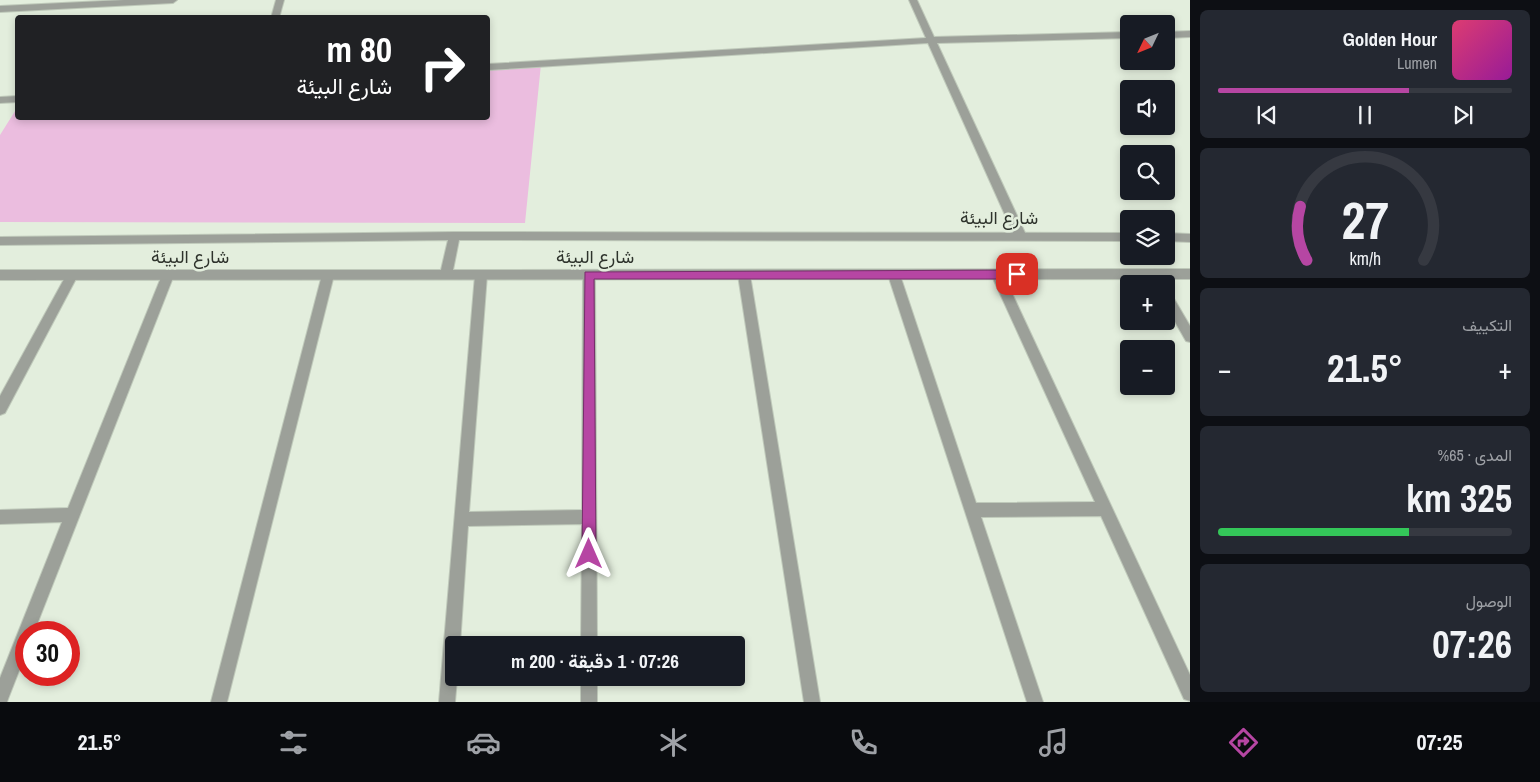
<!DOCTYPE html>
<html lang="ar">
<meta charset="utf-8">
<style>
:root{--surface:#171b24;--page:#242831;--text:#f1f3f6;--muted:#9ea1a6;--line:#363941;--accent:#b646a3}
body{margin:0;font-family:"Archivo Narrow",Vazirmatn,sans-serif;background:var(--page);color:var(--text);direction:rtl;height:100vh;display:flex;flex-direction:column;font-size:19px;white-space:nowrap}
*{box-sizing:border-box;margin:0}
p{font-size:16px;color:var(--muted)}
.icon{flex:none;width:28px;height:28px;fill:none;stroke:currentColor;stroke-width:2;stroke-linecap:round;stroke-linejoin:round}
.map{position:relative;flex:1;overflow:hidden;direction:ltr}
.sheet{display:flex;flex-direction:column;gap:10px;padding:10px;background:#0d0f14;width:350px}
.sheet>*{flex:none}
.hud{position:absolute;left:15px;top:15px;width:475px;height:105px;border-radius:5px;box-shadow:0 2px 8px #0003;direction:rtl;background:#202124;color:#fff;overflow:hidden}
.needle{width:32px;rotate:227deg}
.controls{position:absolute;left:1120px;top:15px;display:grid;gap:10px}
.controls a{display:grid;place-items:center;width:55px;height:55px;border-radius:5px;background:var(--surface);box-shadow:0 2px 8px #0003;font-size:25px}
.speed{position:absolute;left:15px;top:621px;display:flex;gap:10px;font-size:25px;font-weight:700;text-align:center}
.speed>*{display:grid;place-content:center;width:65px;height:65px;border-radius:50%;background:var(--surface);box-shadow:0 2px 8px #0003;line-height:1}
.speed .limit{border:8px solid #d22;background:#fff;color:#111}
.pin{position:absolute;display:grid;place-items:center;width:42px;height:42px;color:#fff;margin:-21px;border-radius:10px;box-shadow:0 2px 8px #0006}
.me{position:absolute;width:55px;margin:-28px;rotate:0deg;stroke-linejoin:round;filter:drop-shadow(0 0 4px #0008)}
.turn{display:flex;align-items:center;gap:18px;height:105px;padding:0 15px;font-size:22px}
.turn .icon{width:65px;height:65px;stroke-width:2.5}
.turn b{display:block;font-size:35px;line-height:42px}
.big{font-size:38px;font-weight:700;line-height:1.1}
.sheet .tile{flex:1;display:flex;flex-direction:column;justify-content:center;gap:8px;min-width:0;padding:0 18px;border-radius:8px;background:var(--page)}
.sheet .dial{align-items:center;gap:0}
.dial svg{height:130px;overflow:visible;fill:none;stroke:var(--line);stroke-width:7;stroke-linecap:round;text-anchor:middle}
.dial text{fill:var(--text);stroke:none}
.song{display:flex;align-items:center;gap:15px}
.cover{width:60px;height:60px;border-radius:8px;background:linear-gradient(135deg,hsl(340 70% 55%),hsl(300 70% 35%))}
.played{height:5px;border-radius:2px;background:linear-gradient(90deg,var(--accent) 65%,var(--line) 65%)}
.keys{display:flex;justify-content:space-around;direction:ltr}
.heat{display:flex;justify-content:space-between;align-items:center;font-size:28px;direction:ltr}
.charge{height:8px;border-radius:4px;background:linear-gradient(90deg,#34c759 65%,var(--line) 0)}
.trip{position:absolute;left:445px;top:636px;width:300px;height:50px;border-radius:5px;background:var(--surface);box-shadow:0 2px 8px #0003;font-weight:700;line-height:50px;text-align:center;direction:rtl}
.menu{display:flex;height:80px;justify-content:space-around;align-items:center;background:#090b0e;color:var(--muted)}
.menu .icon{width:35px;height:35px}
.menu .on{color:var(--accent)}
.menu b{font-size:22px;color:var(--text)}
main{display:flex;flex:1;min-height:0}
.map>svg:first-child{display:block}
.green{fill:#ebbddf}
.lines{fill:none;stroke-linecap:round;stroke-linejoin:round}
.minor-casing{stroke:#bfc9ba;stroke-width:2}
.tertiary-casing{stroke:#bfc9ba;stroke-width:2}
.minor{fill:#9ca099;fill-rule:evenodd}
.tertiary{fill:#9ca099;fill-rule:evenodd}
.route{fill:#b646a3;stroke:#762e6a}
.labels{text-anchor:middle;stroke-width:5;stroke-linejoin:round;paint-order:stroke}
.street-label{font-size:18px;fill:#2e332c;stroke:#e3eedd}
</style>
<main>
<section class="sheet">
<div class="tile">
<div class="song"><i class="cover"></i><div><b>Golden Hour</b><p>Lumen</p></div></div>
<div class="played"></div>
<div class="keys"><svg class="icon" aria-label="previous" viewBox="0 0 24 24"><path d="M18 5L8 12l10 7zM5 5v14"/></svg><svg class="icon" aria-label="pause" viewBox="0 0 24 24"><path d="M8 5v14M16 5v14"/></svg><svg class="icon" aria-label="next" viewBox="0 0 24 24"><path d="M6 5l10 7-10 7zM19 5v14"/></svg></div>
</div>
<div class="tile dial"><svg viewBox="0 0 100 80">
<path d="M14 69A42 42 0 1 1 86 69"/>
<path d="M14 69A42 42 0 0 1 10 36" stroke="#b646a3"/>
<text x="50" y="56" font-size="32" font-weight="700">27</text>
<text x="50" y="72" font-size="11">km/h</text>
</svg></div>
<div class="tile"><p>التكييف</p>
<div class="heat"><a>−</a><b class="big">21.5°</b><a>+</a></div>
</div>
<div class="tile"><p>المدى · 65%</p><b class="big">325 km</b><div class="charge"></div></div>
<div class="tile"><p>الوصول</p><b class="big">07:26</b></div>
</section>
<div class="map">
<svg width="1190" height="702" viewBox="0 0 1190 702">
<rect width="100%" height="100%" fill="#e3eedd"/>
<path class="green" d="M541,64L525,223L0,222V135L17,108L18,118H488V67Z"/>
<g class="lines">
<defs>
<g id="minor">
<path d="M124,0H177L173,3L0,12V6Z"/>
<path d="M276,0H284L279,18H271Z"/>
<path d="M909,0H917L934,37L1129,32V38L937,43L1026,235L1024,238H1016L1014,235L928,43L488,70V64L926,38Z"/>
<path d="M1190,31V37L1166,38V32Z"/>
<path d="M18,96V102L0,103V97Z"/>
<path d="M997,269L1003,274L1190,675V701L1184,699L1101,516L981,517L1043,702H1027L888,275L894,270L900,275L976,503L1095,502L991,274Z"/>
<path d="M1155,269L1159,271L1166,284H1154L1149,274Z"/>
<path d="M72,270L78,275L5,413L0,415V396L68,272Z"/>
<path d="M168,270L174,275L34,632H26V653L8,699L7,702H0V678L62,522L0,524V510L68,508L162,275Z"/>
<path d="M328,270L334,275L227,702H211L322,275Z"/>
<path d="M481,270L487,275L469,512L582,510L583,275L589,270L595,275L597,645H581L582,524L468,526L460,645H454V678H457L455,702H439L475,275Z"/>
<path d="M744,270L750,275L820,702H804L738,275Z"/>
<path d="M1166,290L1170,292L1190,326V342L1186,341L1166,306Z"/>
<rect x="581" y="678" width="16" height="24"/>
</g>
<g id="tertiary">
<path d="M454,232L1129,233V241L459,240L453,270L1190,269V279L0,280V270H441L448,240L0,245V237Z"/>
<path d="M1166,233L1190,234V242L1166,241Z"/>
</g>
</defs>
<use href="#minor" class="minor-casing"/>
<use href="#tertiary" class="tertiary-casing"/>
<use href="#minor" class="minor"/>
<use href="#tertiary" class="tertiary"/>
</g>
<path class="route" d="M1017,270L1022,274L1017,279H594L596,554L594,559L589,561L584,559L582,554L585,272Z"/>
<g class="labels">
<g class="street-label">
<text x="999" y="224">شارع البيئة</text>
<text x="190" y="263">شارع البيئة</text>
<text x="595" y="263">شارع البيئة</text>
</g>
</g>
</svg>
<div class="controls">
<a><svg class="needle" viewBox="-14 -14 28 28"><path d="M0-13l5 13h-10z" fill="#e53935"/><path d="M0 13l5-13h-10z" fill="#9ea1a6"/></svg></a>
<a><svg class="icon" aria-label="sound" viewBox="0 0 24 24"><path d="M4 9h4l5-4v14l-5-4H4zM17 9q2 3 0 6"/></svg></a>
<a><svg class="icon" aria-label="search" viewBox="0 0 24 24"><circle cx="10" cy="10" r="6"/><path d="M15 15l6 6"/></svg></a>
<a><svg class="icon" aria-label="layers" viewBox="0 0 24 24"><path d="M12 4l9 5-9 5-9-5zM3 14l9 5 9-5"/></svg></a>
<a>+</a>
<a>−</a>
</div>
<div class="speed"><div class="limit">30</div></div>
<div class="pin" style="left:1017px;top:274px;background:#d93025"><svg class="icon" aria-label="arrive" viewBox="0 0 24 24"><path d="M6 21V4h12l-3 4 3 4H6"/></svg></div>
<svg class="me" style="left:589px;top:554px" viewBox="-20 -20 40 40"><path d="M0-17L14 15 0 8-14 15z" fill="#b646a3" stroke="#fff" stroke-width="4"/></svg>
<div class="trip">07:26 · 1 دقيقة · 200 m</div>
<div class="hud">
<div class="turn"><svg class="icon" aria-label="right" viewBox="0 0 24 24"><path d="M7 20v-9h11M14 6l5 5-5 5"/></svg><div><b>80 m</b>شارع البيئة</div></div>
</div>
</div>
</main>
<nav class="menu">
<b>07:25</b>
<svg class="icon on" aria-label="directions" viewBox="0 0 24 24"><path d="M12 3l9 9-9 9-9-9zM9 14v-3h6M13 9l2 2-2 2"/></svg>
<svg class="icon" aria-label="music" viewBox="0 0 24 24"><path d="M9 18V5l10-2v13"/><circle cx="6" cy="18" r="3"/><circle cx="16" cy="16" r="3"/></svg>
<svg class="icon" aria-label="phone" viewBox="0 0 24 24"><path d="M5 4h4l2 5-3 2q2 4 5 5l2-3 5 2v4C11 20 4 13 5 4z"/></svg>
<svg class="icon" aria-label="climate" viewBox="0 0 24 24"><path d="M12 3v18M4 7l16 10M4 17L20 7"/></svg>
<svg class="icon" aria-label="car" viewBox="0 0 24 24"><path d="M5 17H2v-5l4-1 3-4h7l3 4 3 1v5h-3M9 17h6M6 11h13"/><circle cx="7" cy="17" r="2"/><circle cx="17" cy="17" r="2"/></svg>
<svg class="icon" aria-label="filters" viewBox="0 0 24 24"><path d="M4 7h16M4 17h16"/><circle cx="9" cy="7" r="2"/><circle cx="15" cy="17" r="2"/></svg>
<b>21.5°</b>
</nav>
